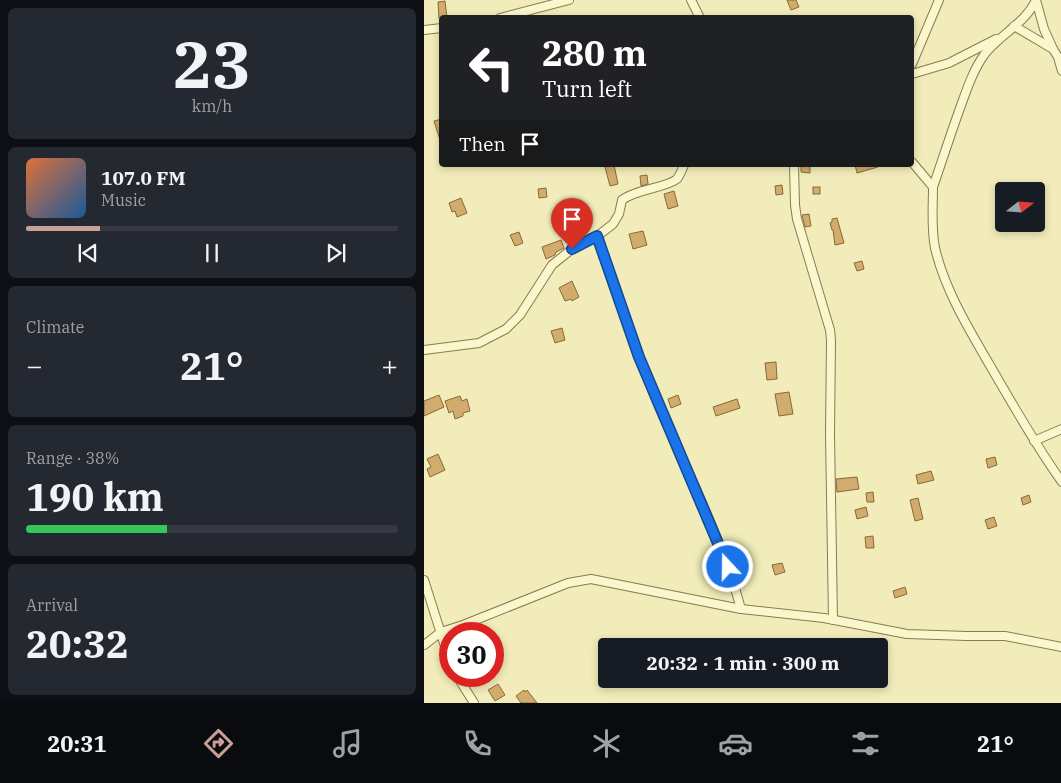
<!DOCTYPE html>
<meta charset="utf-8">
<style>
:root{--surface:#171b24;--page:#242831;--text:#f1f3f6;--muted:#9ea1a6;--line:#363941;--accent:#ca9f95}
body{margin:0;font-family:"IBM Plex Serif",serif;background:var(--page);color:var(--text);height:100vh;display:flex;flex-direction:column;font-size:19px;white-space:nowrap}
*{box-sizing:border-box;margin:0}
p{font-size:16px;color:var(--muted)}
.icon{flex:none;width:28px;height:28px;fill:none;stroke:currentColor;stroke-width:2;stroke-linecap:round;stroke-linejoin:round}
.map{position:relative;flex:1;overflow:hidden}
.sheet{display:flex;flex-direction:column;gap:8px;padding:8px;background:#0d0f14;width:424px}
.sheet>*{flex:none}
.hud{position:absolute;left:15px;top:15px;width:475px;height:152px;border-radius:5px;box-shadow:0 2px 8px #0003;background:#202124;color:#fff;overflow:hidden}
.needle{width:32px;rotate:73deg}
.controls{position:absolute;left:571px;top:182px;display:grid;gap:10px}
.controls a{display:grid;place-items:center;width:50px;height:50px;border-radius:5px;background:var(--surface);box-shadow:0 2px 8px #0003;font-size:25px}
.speed{position:absolute;left:15px;top:622px;display:flex;gap:10px;font-size:25px;font-weight:700;text-align:center}
.speed>*{display:grid;place-content:center;width:65px;height:65px;border-radius:50%;background:var(--surface);box-shadow:0 2px 8px #0003;line-height:1}
.speed .limit{border:8px solid #d22;background:#fff;color:#111}
.pin{position:absolute;display:grid;place-items:center;width:42px;height:42px;color:#fff;margin:-51px -21px;border-radius:50% 50% 50% 0;rotate:-45deg;box-shadow:0 0 5px #0007}
.pin .icon{rotate:45deg}
.me{position:absolute;width:55px;margin:-28px;rotate:339deg;stroke-linejoin:round;filter:drop-shadow(0 0 4px #0008)}
.turn{display:flex;align-items:center;gap:18px;height:105px;padding:0 20px;font-size:22px}
.turn .icon{width:65px;height:65px;stroke-width:2.5}
.turn b{display:block;font-size:35px;line-height:42px}
.then{display:flex;align-items:center;height:48px;padding:0 20px;background:#0003;gap:10px;font-size:19px}
.big{font-size:38px;font-weight:700;line-height:1.1}
.sheet .tile{flex:1;display:flex;flex-direction:column;justify-content:center;gap:8px;min-width:0;padding:0 18px;border-radius:8px;background:var(--page)}
.sheet .dial{align-items:center;gap:0}
.dial b{font-size:65px;line-height:1}
.song{display:flex;align-items:center;gap:15px}
.cover{width:60px;height:60px;border-radius:8px;background:linear-gradient(135deg,hsl(20 70% 55%),hsl(210 70% 35%))}
.played{height:5px;border-radius:2px;background:linear-gradient(90deg,var(--accent) 20%,var(--line) 20%)}
.keys{display:flex;justify-content:space-around;direction:ltr}
.heat{display:flex;justify-content:space-between;align-items:center;font-size:28px;direction:ltr}
.charge{height:8px;border-radius:4px;background:linear-gradient(90deg,#34c759 38%,var(--line) 0)}
.trip{position:absolute;left:174px;top:638px;width:290px;height:50px;border-radius:5px;background:var(--surface);box-shadow:0 2px 8px #0003;font-weight:700;line-height:50px;text-align:center}
.dock{display:flex;height:80px;justify-content:space-around;align-items:center;background:#090b0e;color:var(--muted)}
.dock .icon{width:35px;height:35px}
.dock .current{color:var(--accent)}
.dock b{font-size:22px;color:var(--text)}
main{display:flex;flex:1;min-height:0}
.map>svg:first-child{display:block}
.building{fill:#d2ac6c;stroke:#896937}
.lines{fill:none;stroke-linecap:round;stroke-linejoin:round}
.street-casing{stroke:#887b53;stroke-width:10}
.street{stroke:#fbf7cd;stroke-width:8}
.route-casing{stroke:#114b97;stroke-width:12}
.route{stroke:#1a73e8;stroke-width:9}
</style>
<main>
<section class="sheet">
<div class="tile dial"><b>23</b><p>km/h</p></div>
<div class="tile">
<div class="song"><i class="cover"></i><div><b>107.0 FM</b><p>Music</p></div></div>
<div class="played"></div>
<div class="keys"><svg class="icon" aria-label="previous" viewBox="0 0 24 24"><path d="M18 5L8 12l10 7zM5 5v14"/></svg><svg class="icon" aria-label="pause" viewBox="0 0 24 24"><path d="M8 5v14M16 5v14"/></svg><svg class="icon" aria-label="next" viewBox="0 0 24 24"><path d="M6 5l10 7-10 7zM19 5v14"/></svg></div>
</div>
<div class="tile"><p>Climate</p>
<div class="heat"><a>−</a><b class="big">21°</b><a>+</a></div>
</div>
<div class="tile"><p>Range · 38%</p><b class="big">190 km</b><div class="charge"></div></div>
<div class="tile"><p>Arrival</p><b class="big">20:32</b></div>
</section>
<div class="map">
<svg width="638" height="703" viewBox="0 0 638 703">
<rect width="100%" height="100%" fill="#f1ecb9"/>
<g class="building">
<path d="M363,0H372L375,7L367,10Z"/>
<path d="M21,1L23,18H15L14,2Z"/>
<path d="M18,119V140H16L10,121Z"/>
<path d="M190,165L194,184L186,186L181,167Z"/>
<path d="M377,165H386V173L377,172Z"/>
<path d="M431,165H454V167L433,173Z"/>
<path d="M223,175L224,184L217,186L216,176Z"/>
<path d="M358,185L359,194L352,195L351,186Z"/>
<rect x="389" y="187" width="7" height="7"/>
<path d="M122,188L123,197L115,198L114,189Z"/>
<path d="M250,191L254,206L244,209L240,194Z"/>
<path d="M37,198L43,213L33,217L31,211L28,212L25,203Z"/>
<path d="M385,214L387,226L381,227L378,215Z"/>
<path d="M413,218L420,243L411,245L409,230H408L406,223L408,222V219Z"/>
<path d="M219,231L223,245L209,249L205,234Z"/>
<path d="M95,232L99,243L91,246L86,235Z"/>
<path d="M137,240L140,248L132,252L131,255L122,259L118,247Z"/>
<path d="M438,261L440,269L433,271L430,263Z"/>
<path d="M148,281L155,297L148,301L147,299L141,301L135,288Z"/>
<path d="M138,328L141,340L131,343L127,331Z"/>
<path d="M352,362L353,379L343,380L341,363Z"/>
<path d="M365,392L369,414L355,416L351,394Z"/>
<path d="M15,395L20,407L0,416V401Z"/>
<path d="M254,395L257,404L247,408L244,399Z"/>
<path d="M36,396L38,401L43,399L46,411L39,413V416L31,419L29,411L25,413L21,401Z"/>
<path d="M313,399L316,408L292,416L289,407Z"/>
<path d="M14,454L21,470L6,477L3,469L7,467L3,459Z"/>
<path d="M571,457L573,465L564,468L562,459Z"/>
<path d="M507,471L510,480L494,484L492,475Z"/>
<path d="M433,477L435,489L413,492L412,479Z"/>
<path d="M449,492L450,502H443L442,493Z"/>
<path d="M605,495L607,502L599,505L597,498Z"/>
<path d="M494,498L499,519L491,521L486,500Z"/>
<path d="M442,507L444,516L433,519L431,510Z"/>
<path d="M570,517L573,526L564,529L561,520Z"/>
<path d="M449,536L450,548H442L441,537Z"/>
<path d="M358,563L361,572L351,575L348,565Z"/>
<path d="M481,587L483,594L471,598L469,591Z"/>
<path d="M74,684L81,695L71,701L64,690Z"/>
<path d="M100,690L101,692L103,690L113,703H97L92,696Z"/>
</g>
<g class="lines">
<defs>
<g id="street">
<path d="M267,0L276,18"/>
<path d="M612,0L620,29L629,49"/>
<path d="M76,18L145,0"/>
<path d="M590,26L629,49L634,57L638,71"/>
<path d="M0,30L18,28"/>
<path d="M488,64L515,0"/>
<path d="M488,74L525,63L572,39"/>
<path d="M488,162L509,187C509,207 507,228 511,248C522,295 551,339 575,381C595,415 614,449 638,482"/>
<path d="M370,165L371,205L373,219L406,330L407,340L406,434L409,620"/>
<path d="M509,187C518,161 526,136 535,111C542,92 548,72 560,55C575,35 602,23 612,0"/>
<path d="M173,236C192,292 211,349 234,404C263,472 298,538 317,609"/>
<path d="M0,350L55,343L82,329L96,315L128,265L148,249L176,234L189,224L195,214L198,200C212,189 242,188 253,179C256,175 258,170 260,165"/>
<path d="M610,441L638,429"/>
<path d="M0,580L26,662"/>
<path d="M0,645L17,632L39,625L144,583L167,579L317,609L400,618L483,634L543,636H581L638,647"/>
<path d="M33,676L50,703"/>
</g>
</defs>
<use href="#street" class="street-casing"/>
<use href="#street" class="street"/>
</g>
<g class="lines">
<defs>
<path id="route" d="M148,249L173,236L215,357L304,567"/>
</defs>
<use href="#route" class="route-casing"/>
<use href="#route" class="route"/>
</g>
</svg>
<div class="controls">
<a><svg class="needle" viewBox="-14 -14 28 28"><path d="M0-13l5 13h-10z" fill="#e53935"/><path d="M0 13l5-13h-10z" fill="#9ea1a6"/></svg></a>
</div>
<div class="speed"><div class="limit">30</div></div>
<div class="pin" style="left:148px;top:249px;background:#d93025"><svg class="icon" aria-label="arrive" viewBox="0 0 24 24"><path d="M6 21V4h12l-3 4 3 4H6"/></svg></div>
<svg class="me" style="left:304px;top:567px" viewBox="-20 -20 40 40"><circle r="17" fill="#1a73e8" stroke="#fff" stroke-width="3"/><path d="M0-11L8 9 0 5-8 9z" fill="#fff"/></svg>
<div class="trip">20:32 · 1 min · 300 m</div>
<div class="hud">
<div class="turn"><svg class="icon" aria-label="left" viewBox="0 0 24 24"><path d="M17 20v-9H6M10 6l-5 5 5 5"/></svg><div><b>280 m</b>Turn left</div></div>
<div class="then">Then<svg class="icon" aria-label="arrive" viewBox="0 0 24 24"><path d="M6 21V4h12l-3 4 3 4H6"/></svg></div>
</div>
</div>
</main>
<nav class="dock">
<b>20:31</b>
<svg class="icon current" aria-label="directions" viewBox="0 0 24 24"><path d="M12 3l9 9-9 9-9-9zM9 14v-3h6M13 9l2 2-2 2"/></svg>
<svg class="icon" aria-label="music" viewBox="0 0 24 24"><path d="M9 18V5l10-2v13"/><circle cx="6" cy="18" r="3"/><circle cx="16" cy="16" r="3"/></svg>
<svg class="icon" aria-label="phone" viewBox="0 0 24 24"><path d="M5 4h4l2 5-3 2q2 4 5 5l2-3 5 2v4C11 20 4 13 5 4z"/></svg>
<svg class="icon" aria-label="climate" viewBox="0 0 24 24"><path d="M12 3v18M4 7l16 10M4 17L20 7"/></svg>
<svg class="icon" aria-label="car" viewBox="0 0 24 24"><path d="M5 17H2v-5l4-1 3-4h7l3 4 3 1v5h-3M9 17h6M6 11h13"/><circle cx="7" cy="17" r="2"/><circle cx="17" cy="17" r="2"/></svg>
<svg class="icon" aria-label="filters" viewBox="0 0 24 24"><path d="M4 7h16M4 17h16"/><circle cx="9" cy="7" r="2"/><circle cx="15" cy="17" r="2"/></svg>
<b>21°</b>
</nav>
